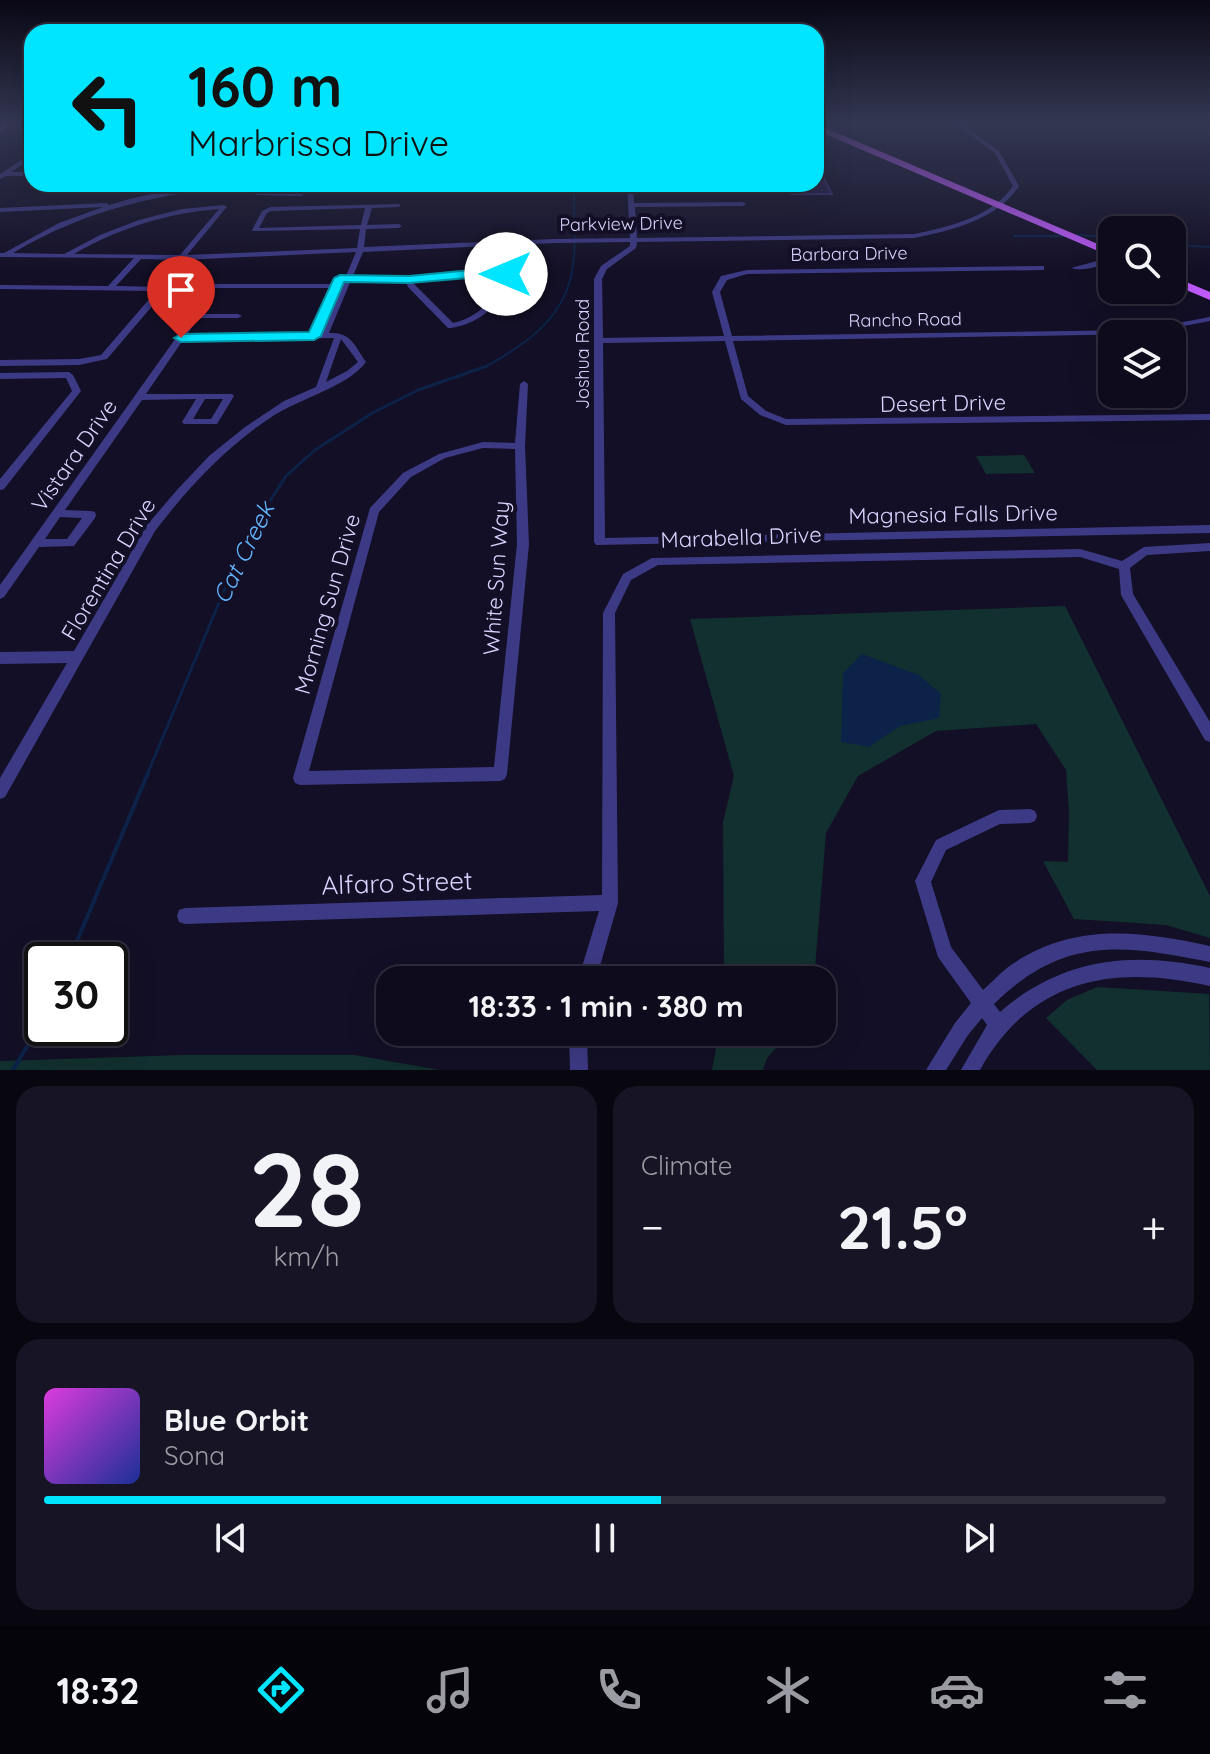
<!DOCTYPE html>
<meta charset="utf-8">
<style>
:root{--surface:#0e0b1c;--page:#171425;--text:#f1f3f6;--muted:#9b9ba3;--line:#2e2b3b;--accent:#00e5ff}
body{margin:0;font-family:Quicksand,sans-serif;background:var(--page);color:var(--text);height:100vh;display:flex;flex-direction:column;font-size:30px;white-space:nowrap}
*{box-sizing:border-box;margin:0}
p{font-size:26px;color:var(--muted)}
.icon{flex:none;width:44px;height:44px;fill:none;stroke:currentColor;stroke-width:2;stroke-linecap:round;stroke-linejoin:round}
.map{position:relative;height:1070px;overflow:hidden}
.drawer{display:flex;flex-direction:column;gap:16px;padding:16px;background:#08060f;flex:1}
.drawer>*{flex:none}
.guide{position:absolute;left:24px;top:24px;width:800px;height:168px;border-radius:24px;box-shadow:0 8px 32px #0002,0 0 0 2px var(--line);background:#00e5ff;color:#111;overflow:hidden}
.buttons{position:absolute;left:1098px;top:216px;display:grid;gap:16px}
.buttons a{display:grid;place-items:center;width:88px;height:88px;border-radius:16px;background:var(--surface);box-shadow:0 8px 32px #0002,0 0 0 2px var(--line);font-size:40px}
.speed{position:absolute;left:24px;top:942px;display:flex;gap:16px;font-size:40px;font-weight:700;text-align:center}
.speed>*{display:grid;place-content:center;width:104px;height:104px;border-radius:50%;background:var(--surface);box-shadow:0 8px 32px #0002,0 0 0 2px var(--line);line-height:1}
.speed .limit{border:4px solid #111;border-radius:12px;background:#fff;color:#111}
.pin{position:absolute;display:grid;place-items:center;width:68px;height:68px;color:#fff;margin:-82px -34px;border-radius:50% 50% 50% 0;rotate:-45deg;box-shadow:0 0 8px #0007}
.pin .icon{rotate:45deg}
.me{position:absolute;width:88px;margin:-44px;rotate:270deg;stroke-linejoin:round;filter:drop-shadow(0 0 6px #0008)}
.turn{display:flex;align-items:center;gap:28px;height:168px;padding:0 32px;font-size:36px}
.turn .icon{width:104px;height:104px;stroke-width:2.5}
.turn b{display:block;font-size:56px;line-height:68px}
.big{font-size:60px;font-weight:800;line-height:1.1}
.drawer .tile{flex:1;display:flex;flex-direction:column;justify-content:center;gap:12px;min-width:0;padding:0 28px;border-radius:24px;background:var(--page)}
.drawer .dial{align-items:center;gap:0}
.dial b{font-size:104px;line-height:1}
.song{display:flex;align-items:center;gap:24px}
.cover{width:96px;height:96px;border-radius:12px;background:linear-gradient(135deg,hsl(300 70% 55%),hsl(230 70% 35%))}
.played{height:8px;border-radius:4px;background:linear-gradient(90deg,var(--accent) 55%,var(--line) 55%)}
.keys{display:flex;justify-content:space-around;direction:ltr}
.heat{display:flex;justify-content:space-between;align-items:center;font-size:44px;direction:ltr}
.drawer .tiles{flex:1;display:grid;gap:16px;grid-template-columns:1fr 1fr}
.tile:last-child{grid-column:span 2}
.trip{position:absolute;left:376px;top:966px;width:460px;height:80px;border-radius:24px;background:var(--surface);box-shadow:0 8px 32px #0002,0 0 0 2px var(--line);font-weight:800;line-height:80px;text-align:center}
.tabs{display:flex;height:128px;justify-content:space-around;align-items:center;background:#06040b;color:var(--muted)}
.tabs .icon{width:56px;height:56px}
.tabs .selected{color:var(--accent)}
.tabs b{font-size:36px;color:var(--text)}
.map>svg:first-child{display:block}
.green{fill:#12302f}
.water{fill:#0c2248}
.lines{fill:none;stroke-linecap:round;stroke-linejoin:round}
.stream-far2{stroke:#0c2248;stroke-width:2}
.stream-far1{stroke:#0c2248;stroke-width:3}
.stream{stroke:#0c2248;stroke-width:4}
.building{fill:#241b47;stroke:#3b2d73;stroke-width:2}
.minor{fill:#3d3a85;fill-rule:evenodd}
.primary{fill:#c25bff;fill-rule:evenodd}
.route{fill:#00e5ff;stroke:#0095a6;stroke-width:2}
.labels{text-anchor:middle;stroke-width:8;stroke-linejoin:round;paint-order:stroke}
.far-street-label{font-size:18px;fill:#d9d4ff;stroke:#130f26}
.street-label{font-size:22px;fill:#d9d4ff;stroke:#130f26}
.water-label{font-size:24px;font-style:italic;fill:#62b6ff;stroke:#130f26}
.near-street-label{font-size:26px;fill:#d9d4ff;stroke:#130f26}
</style>
<div class="map">
<svg width="1210" height="1070" viewBox="0 0 1210 1070">
<rect width="100%" height="100%" fill="#130f26"/>
<g class="green">
<path d="M1024,455L1035,473L986,474L976,456Z"/>
<path d="M1065,606L1210,896V938L1166,925L1074,919L1043,861L1068,862L1069,813L1066,770L1036,724L936,731L858,776L826,833L814,980H724L723,822L734,776L690,619Z"/>
<path d="M1097,987L1209,994L1210,1070H1097L1046,1018L1067,1000Z"/>
<path d="M719,1032H791L767,1058L763,1070H712Z"/>
<path d="M184,1055H355L440,1070H0V1061Z"/>
</g>
<path class="water" d="M862,654L919,675L941,694L939,718L900,726L869,747L841,742L843,673Z"/>
<g class="lines">
<g class="stream-far2">
<path d="M1076,235L1112,237"/>
<path d="M1014,236H1064"/>
<path d="M1172,245L1210,247"/>
<path d="M482,368C500,360 515,349 530,338C586,292 573,249 574,184"/>
</g>
<path class="stream-far1" d="M147,775L246,538L286,476L315,450L374,412L418,390L487,366"/>
<g class="stream">
<path d="M69,960L148,773"/>
<path d="M13,1070L42,1021"/>
</g>
</g>
<path class="building" d="M816,177H823L832,194H791L787,184H816Z"/>
<g class="lines">
<g class="minor">
<path d="M954,123H960L999,151L1019,186C997,220 952,230 914,238L637,242L636,248L607,269L602,279L603,338L724,336L712,292L721,276L747,270L1041,266H1044V270L747,274L727,280L720,292L732,336L1140,330L1210,317V321L1142,334L733,341L748,396L766,411L786,419L1210,414V420L786,425L760,415L741,399L725,341L603,343L605,538L1210,525V533L596,545L594,542V279L601,266L630,246V242L554,243L363,252L353,276L409,277L492,270L509,272L511,279C499,306 480,323 451,328H448L408,287L406,281L351,280L329,333C351,332 355,346 366,362C348,387 297,399 270,418C225,448 188,488 155,531L5,797L0,799V778L67,663L0,664V652L74,651L147,525L177,490L209,456L245,427L284,401L316,387L334,338L183,340L146,394H232L234,396L217,424H184L182,422L196,399L142,400L65,510L91,511L95,512L96,515L95,518L74,546L39,547L4,597L0,599V585L193,314H238L242,316L238,318H198L187,335L311,333L331,288H198L194,286L198,284H333L338,280L342,284L344,280L336,278L346,276L356,252L181,260L141,259L116,286L161,287L159,298L107,359L79,365L0,366V360L79,359L101,355L151,297L153,291L0,289V285L108,286L134,258L0,257V253H4L59,223L103,207L0,212V208L106,203L109,205C154,191 201,184 248,184L245,186C160,193 87,209 13,253L64,254L100,235L139,220L182,209L224,205L227,207L226,208L187,255L357,248L360,229L253,231L252,230L262,211L270,207L400,204V206L398,207L372,208L367,225L399,224L402,226L399,228L366,229L364,247L554,239L630,238L627,184H633L634,203L743,202L746,204L743,206L635,207L637,238L914,234C948,227 992,217 1013,186L995,153ZM365,208L361,225L259,228L267,213L271,211ZM219,209L180,255L74,254C119,228 167,213 219,209ZM492,274L503,276V279C493,301 477,318 453,323L414,284L413,281ZM339,288H340L321,333H319ZM341,339L358,362L347,371L326,382ZM205,399H223L211,419H193ZM60,517L82,518L67,539H45Z"/>
<path d="M32,153V158L11,172H32V176H6L0,179V174Z"/>
<path d="M258,192H301L304,194L301,196L256,195L255,194Z"/>
<path d="M1112,257V261C1100,266 1083,272 1071,268Z"/>
<path d="M69,372L73,375L81,391L4,489L0,490V479L72,391L66,378L0,379V373Z"/>
<path d="M524,381L528,384L525,446L529,544L507,774L505,779L500,781L300,785L295,783L293,778L370,508L403,473L439,454L483,442L515,443L520,384ZM483,448L515,449L517,544L494,767L309,771L379,512L411,477L445,458Z"/>
<path d="M1210,543V551L1147,555L1130,568L1133,594L1210,722V742L1205,740L1121,595L1119,569L1080,557L658,565L631,580L615,613L618,903L596,980H578L599,911L185,924L179,922L177,916L179,910L185,908L602,895L603,613L623,574L652,558L1080,549L1122,561L1144,547Z"/>
<path d="M1030,809L1035,811L1037,816L1035,821L1030,823L1000,824L946,850L931,882L951,947L983,990C992,982 1001,972 1011,965C1074,922 1140,931 1210,946V962C1121,944 1063,936 994,1004L1000,1012C1062,958 1132,951 1210,968V986C1114,964 1031,978 980,1070H961L987,1025L982,1018L968,1035L946,1070H926L955,1023L971,1003L938,957L915,881L936,840L999,810Z"/>
<path d="M569,1032H587L588,1070H570Z"/>
</g>
<g class="primary">
<path d="M3,123H13L0,132V125Z"/>
<path d="M816,124L1112,250V257L816,130Z"/>
<path d="M1172,276L1210,292V300L1172,284Z"/>
</g>
</g>
<linearGradient id="sky" x2="0" y2="1"><stop stop-color="#0a0815"/><stop offset="0.45" stop-color="#333752"/><stop offset="1" stop-color="#333752" stop-opacity="0"/></linearGradient>
<rect width="1210" height="273" fill="url(#sky)"/>
<path class="route" d="M492,268L512,274L506,277L492,276L409,283L344,282L321,336L314,340L181,342L174,338L181,334L309,332L334,278L340,275L409,276Z"/>
<g class="labels">
<g class="far-street-label">
<text transform="translate(621 224) rotate(-1)" y="6">Parkview Drive</text>
<text transform="translate(849 254) rotate(-1)" y="6">Barbara Drive</text>
<text transform="translate(905 320) rotate(-1)" y="6">Rancho Road</text>
<text transform="translate(583 354) rotate(-90)" y="6">Joshua Road</text>
</g>
<g class="street-label">
<text transform="translate(943 403) rotate(-1)" y="8">Desert Drive</text>
<text transform="translate(74 455) rotate(-55)" y="8">Vistara Drive</text>
<text transform="translate(953 514) rotate(-1)" y="8">Magnesia Falls Drive</text>
<text transform="translate(741 537) rotate(-2)" y="8">Marabella Drive</text>
<text transform="translate(108 569) rotate(-59)" y="8">Florentina Drive</text>
<text transform="translate(496 578) rotate(-86)" y="8">White Sun Way</text>
<text transform="translate(327 604) rotate(-74)" y="8">Morning Sun Drive</text>
</g>
<g class="water-label">
<text transform="translate(244 553) rotate(-64)" y="8">Cat Creek</text>
</g>
<g class="near-street-label">
<text transform="translate(397 883) rotate(-2)" y="9">Alfaro Street</text>
</g>
</g>
</svg>
<div class="buttons">
<a><svg class="icon" aria-label="search" viewBox="0 0 24 24"><circle cx="10" cy="10" r="6"/><path d="M15 15l6 6"/></svg></a>
<a><svg class="icon" aria-label="layers" viewBox="0 0 24 24"><path d="M12 4l9 5-9 5-9-5zM3 14l9 5 9-5"/></svg></a>
</div>
<div class="speed"><div class="limit">30</div></div>
<div class="pin" style="left:181px;top:338px;background:#d93025"><svg class="icon" aria-label="arrive" viewBox="0 0 24 24"><path d="M6 21V4h12l-3 4 3 4H6"/></svg></div>
<svg class="me" style="left:506px;top:274px" viewBox="-20 -20 40 40"><circle r="19" fill="#fff"/><path d="M0-13L10 11 0 6-10 11z" fill="#00e5ff"/></svg>
<div class="trip">18:33 · 1 min · 380 m</div>
<div class="guide">
<div class="turn"><svg class="icon" aria-label="left" viewBox="0 0 24 24"><path d="M17 20v-9H6M10 6l-5 5 5 5"/></svg><div><b>160 m</b>Marbrissa Drive</div></div>
</div>
</div>
<section class="drawer">
<div class="tiles">
<div class="tile dial"><b>28</b><p>km/h</p></div>
<div class="tile"><p>Climate</p>
<div class="heat"><a>−</a><b class="big">21.5°</b><a>+</a></div>
</div>
<div class="tile">
<div class="song"><i class="cover"></i><div><b>Blue Orbit</b><p>Sona</p></div></div>
<div class="played"></div>
<div class="keys"><svg class="icon" aria-label="previous" viewBox="0 0 24 24"><path d="M18 5L8 12l10 7zM5 5v14"/></svg><svg class="icon" aria-label="pause" viewBox="0 0 24 24"><path d="M8 5v14M16 5v14"/></svg><svg class="icon" aria-label="next" viewBox="0 0 24 24"><path d="M6 5l10 7-10 7zM19 5v14"/></svg></div>
</div>
</div>
</section>
<nav class="tabs">
<b>18:32</b>
<svg class="icon selected" aria-label="directions" viewBox="0 0 24 24"><path d="M12 3l9 9-9 9-9-9zM9 14v-3h6M13 9l2 2-2 2"/></svg>
<svg class="icon" aria-label="music" viewBox="0 0 24 24"><path d="M9 18V5l10-2v13"/><circle cx="6" cy="18" r="3"/><circle cx="16" cy="16" r="3"/></svg>
<svg class="icon" aria-label="phone" viewBox="0 0 24 24"><path d="M5 4h4l2 5-3 2q2 4 5 5l2-3 5 2v4C11 20 4 13 5 4z"/></svg>
<svg class="icon" aria-label="climate" viewBox="0 0 24 24"><path d="M12 3v18M4 7l16 10M4 17L20 7"/></svg>
<svg class="icon" aria-label="car" viewBox="0 0 24 24"><path d="M5 17H2v-5l4-1 3-4h7l3 4 3 1v5h-3M9 17h6M6 11h13"/><circle cx="7" cy="17" r="2"/><circle cx="17" cy="17" r="2"/></svg>
<svg class="icon" aria-label="filters" viewBox="0 0 24 24"><path d="M4 7h16M4 17h16"/><circle cx="9" cy="7" r="2"/><circle cx="15" cy="17" r="2"/></svg>
</nav>
